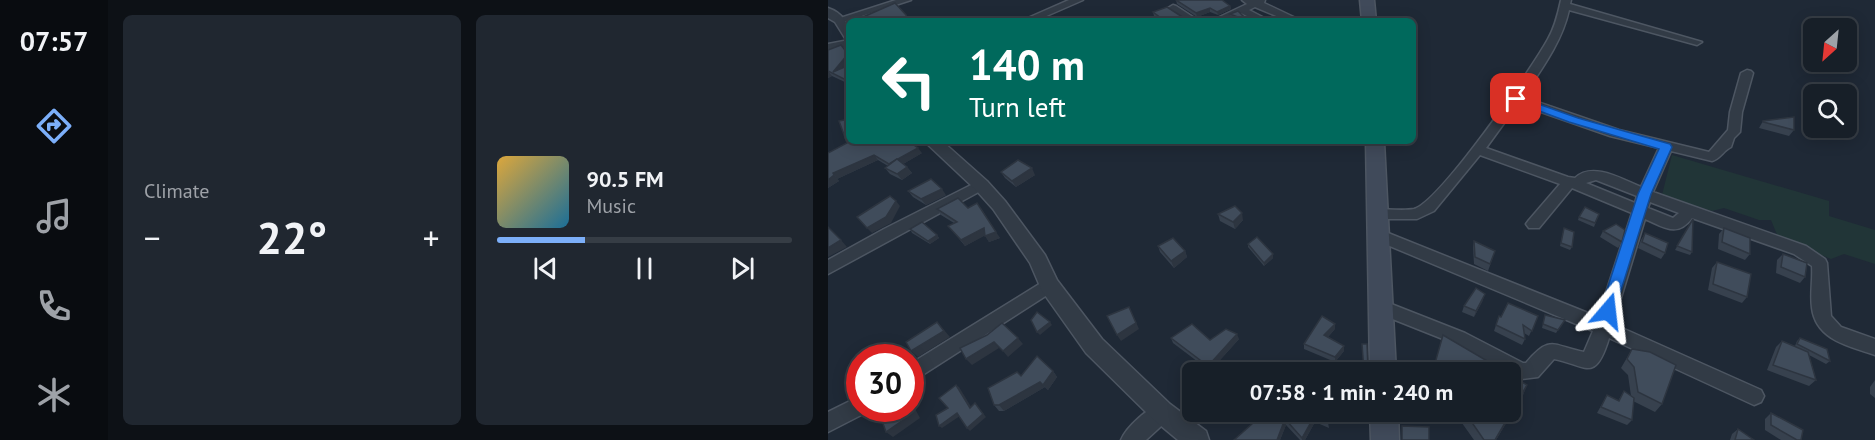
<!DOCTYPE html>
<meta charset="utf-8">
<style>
:root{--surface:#171f28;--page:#202730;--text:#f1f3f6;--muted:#9ea2a8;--line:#363d45;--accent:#7caff9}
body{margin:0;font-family:"PT Sans",sans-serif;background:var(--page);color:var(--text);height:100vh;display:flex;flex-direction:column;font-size:22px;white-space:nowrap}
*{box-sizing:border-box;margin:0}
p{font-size:20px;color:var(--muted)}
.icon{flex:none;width:33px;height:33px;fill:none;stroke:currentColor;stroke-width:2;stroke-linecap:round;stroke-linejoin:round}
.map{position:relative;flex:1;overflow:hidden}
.side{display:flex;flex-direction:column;gap:15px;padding:15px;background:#0d1116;width:720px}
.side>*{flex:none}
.guide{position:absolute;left:18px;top:18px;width:570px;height:126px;border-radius:9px;box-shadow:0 3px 15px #0003,0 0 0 2px var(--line);background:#00695c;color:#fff;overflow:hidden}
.needle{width:39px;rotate:207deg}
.buttons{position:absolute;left:975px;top:18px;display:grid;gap:12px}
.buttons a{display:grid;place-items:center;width:54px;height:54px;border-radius:9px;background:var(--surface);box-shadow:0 3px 15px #0003,0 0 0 2px var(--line);font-size:30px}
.speed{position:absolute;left:18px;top:344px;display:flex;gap:12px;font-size:30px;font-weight:700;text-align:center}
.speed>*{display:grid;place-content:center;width:78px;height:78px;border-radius:50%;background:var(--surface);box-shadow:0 3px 15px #0003,0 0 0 2px var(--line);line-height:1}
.speed .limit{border:9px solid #d22;background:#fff;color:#111}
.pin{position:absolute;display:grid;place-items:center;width:51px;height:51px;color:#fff;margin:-26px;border-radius:12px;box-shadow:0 3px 9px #0006}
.me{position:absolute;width:66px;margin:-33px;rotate:17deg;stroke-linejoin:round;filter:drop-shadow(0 0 4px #0008)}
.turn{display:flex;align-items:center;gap:21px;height:126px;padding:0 24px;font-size:27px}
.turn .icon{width:78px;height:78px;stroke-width:2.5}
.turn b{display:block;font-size:42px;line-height:51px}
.big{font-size:45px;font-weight:600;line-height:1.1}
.side .widget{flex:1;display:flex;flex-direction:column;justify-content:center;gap:9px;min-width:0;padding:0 21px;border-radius:9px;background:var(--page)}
.song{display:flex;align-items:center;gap:18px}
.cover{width:72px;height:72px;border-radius:9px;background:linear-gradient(135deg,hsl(40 70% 55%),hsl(200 70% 35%))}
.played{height:6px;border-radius:3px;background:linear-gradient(90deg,var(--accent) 30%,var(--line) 30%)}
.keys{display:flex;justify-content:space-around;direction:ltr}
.heat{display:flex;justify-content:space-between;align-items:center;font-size:33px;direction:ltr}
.side .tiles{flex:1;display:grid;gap:15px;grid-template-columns:repeat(2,1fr)}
.trip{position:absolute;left:354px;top:362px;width:339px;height:60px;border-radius:9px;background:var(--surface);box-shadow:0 3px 15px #0003,0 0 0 2px var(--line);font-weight:600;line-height:60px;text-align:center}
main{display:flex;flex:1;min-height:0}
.tabs{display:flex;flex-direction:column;width:108px;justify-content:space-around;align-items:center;background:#090c10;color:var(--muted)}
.tabs .icon{width:42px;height:42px}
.tabs .active{color:var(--accent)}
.tabs b{font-size:27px;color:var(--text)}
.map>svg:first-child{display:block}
.green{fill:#213537}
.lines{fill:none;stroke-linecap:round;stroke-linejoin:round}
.minor-casing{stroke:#4d5662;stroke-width:3}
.tertiary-casing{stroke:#4d5662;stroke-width:3}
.secondary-casing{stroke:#4d5662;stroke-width:3}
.minor{fill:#323b46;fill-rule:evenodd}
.tertiary{fill:#323b46;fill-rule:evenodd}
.secondary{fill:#404a5a;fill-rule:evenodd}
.wall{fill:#37414e}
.shaded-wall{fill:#2d3540}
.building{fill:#404c5b;stroke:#2d3540;stroke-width:1.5}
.route{fill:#1a73e8;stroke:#114b97;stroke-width:1.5}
</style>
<main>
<nav class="tabs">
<b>07:57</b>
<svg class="icon active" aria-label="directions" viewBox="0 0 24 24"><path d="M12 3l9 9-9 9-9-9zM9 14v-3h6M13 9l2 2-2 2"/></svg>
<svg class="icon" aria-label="music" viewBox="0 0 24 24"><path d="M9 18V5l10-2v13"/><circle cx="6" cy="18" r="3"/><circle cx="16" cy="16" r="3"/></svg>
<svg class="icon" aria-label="phone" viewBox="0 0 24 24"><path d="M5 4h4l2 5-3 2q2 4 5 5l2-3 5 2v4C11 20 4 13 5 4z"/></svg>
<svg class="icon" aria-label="climate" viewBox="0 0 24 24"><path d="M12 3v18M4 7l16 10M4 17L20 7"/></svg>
</nav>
<section class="side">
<div class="tiles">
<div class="widget"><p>Climate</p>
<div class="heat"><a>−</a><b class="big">22°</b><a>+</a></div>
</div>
<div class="widget">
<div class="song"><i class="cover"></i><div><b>90.5 FM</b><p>Music</p></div></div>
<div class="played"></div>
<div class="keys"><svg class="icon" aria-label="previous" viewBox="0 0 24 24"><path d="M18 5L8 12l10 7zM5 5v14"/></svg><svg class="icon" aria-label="pause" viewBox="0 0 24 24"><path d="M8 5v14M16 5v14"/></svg><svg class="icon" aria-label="next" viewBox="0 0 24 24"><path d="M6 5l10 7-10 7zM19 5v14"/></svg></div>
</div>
</div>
</section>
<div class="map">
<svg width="1047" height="440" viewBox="0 0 1047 440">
<rect width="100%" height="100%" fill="#1f2936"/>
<path class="green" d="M844,155L1001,201V216L1047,230V264L1016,254L1003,259L950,237L943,220H931L896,208L884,211L834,195Z"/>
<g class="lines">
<defs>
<g id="minor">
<path d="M68,0H83L15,22L6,20Z"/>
<path d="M241,0H255L207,21H193Z"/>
<path d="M414,0H437L436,3L474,21H460L427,7L421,10L442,21H429L413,13L396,21H383L419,4Z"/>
<path d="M733,0H743L742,4L874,42L869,45L741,10C734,42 713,70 695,97L791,130L881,152L900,130L902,112L913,73L919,70L923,71L925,73L914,112L912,132L906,138L903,147C895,151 892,159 884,161L843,151L825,192L978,246L997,259L999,263L1003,316L1013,327L1047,339V355C1021,346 988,340 984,308C982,294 985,280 984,266L966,254L864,218C849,238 836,227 817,219L785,324L933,390L936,396L933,402L926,405L781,338C767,384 758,365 726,359L710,377L693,379L625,343L547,312L544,307L547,302L553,300L637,333L695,363H698C723,333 726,347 756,352L765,331L545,239L542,235L545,231H555L770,317L804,213L744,188L711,228H701L698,224L701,220L732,184L652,155L606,211L589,219H549L544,218L542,214L544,210L549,209C560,209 575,211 586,209C611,203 705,67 720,39C727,27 730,14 733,0ZM690,104L782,136L831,148L813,187C795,180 765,161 747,178L740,177L658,148ZM768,180L809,196L807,203L758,183ZM822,202L851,213L845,218L820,208Z"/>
<path d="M345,5L348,6L371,21H359L342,10L340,8Z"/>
<path d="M21,40V46L0,50V44Z"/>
<path d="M153,180L158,182L160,185L158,188L0,274V260L56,229Z"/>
<path d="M221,278L227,280L229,285L227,290L82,383V364Z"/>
<path d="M32,396V408H40L39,412L0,432V412Z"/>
<path d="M334,403L341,405L344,412L341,419L318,440H293C299,426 320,408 334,403Z"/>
</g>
<g id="tertiary">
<path d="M0,8C15,13 21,24 21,39L17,38L7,22L0,18Z"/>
<path d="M96,141H114L159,181L177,201L217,255L229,280L274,339L342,404L378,431L381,440H350L326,420L258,353L214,291L202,263L165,209L147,189Z"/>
</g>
<g id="secondary">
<path d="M532,0H546L548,21H534Z"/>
<path d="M538,141H556L568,372H542Z"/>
<path d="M542,411H570L571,440H543Z"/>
</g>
</defs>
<use href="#minor" class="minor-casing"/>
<use href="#tertiary" class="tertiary-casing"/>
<use href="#secondary" class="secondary-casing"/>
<use href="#minor" class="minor"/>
<use href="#tertiary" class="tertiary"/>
<use href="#secondary" class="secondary"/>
</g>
<g class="wall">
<path d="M348,0L402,6L403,9L390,15L382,12L369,17L349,4Z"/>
<path d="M325,12L356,19L368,21H332L326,16Z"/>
<path d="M402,14L420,21H405L403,20Z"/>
<path d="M0,50L21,61L16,67L21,65V84L4,76L0,78Z"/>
<path d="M935,121L966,130L961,136L931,128Z"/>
<path d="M0,153H94L75,164L79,167L84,173L74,180L62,174L57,168L60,166L50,160L9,179L11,181L0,188Z"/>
<path d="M173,172L207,175L188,187L177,178Z"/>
<path d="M80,191L118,195L98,205L85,197Z"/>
<path d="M140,208L172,238L161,242L157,235L137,246L125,231L126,223L113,215L109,209Z"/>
<path d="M390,214L415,220L407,229L392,221Z"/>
<path d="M771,214L766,227L750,220L751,217Z"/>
<path d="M865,219L864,252L862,255L847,250Z"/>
<path d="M736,228L744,247L742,250L732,246Z"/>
<path d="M896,228L922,254L917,260L890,249L891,234Z"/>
<path d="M82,229L109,235L111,238L102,244L84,233Z"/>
<path d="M775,231L794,242L790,248L772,237Z"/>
<path d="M817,233L837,253L833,259L810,248L813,240Z"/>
<path d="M646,241L665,257L660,271L646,264L645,247Z"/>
<path d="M420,244L445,254V258L436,266L420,247Z"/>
<path d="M330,246L357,251L359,257L346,268L332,252Z"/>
<path d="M955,254L977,277L972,283L948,273L949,260Z"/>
<path d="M889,262L919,297L914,303L880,290L884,268Z"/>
<path d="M655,300L646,317L634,312L636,306Z"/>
<path d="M717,315L735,323L728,333L714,328Z"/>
<path d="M671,316L673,317L710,316L701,336L696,333L697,339L694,345L666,331Z"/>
<path d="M507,329L500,337L516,346V351L507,362L476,349V344Z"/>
<path d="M343,338L382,340L411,339L382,371L345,343Z"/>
<path d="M972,338L1002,361L998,364L981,355L988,380L981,386L939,370L948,347L954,341L967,346L969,341Z"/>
<path d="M804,349L834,404L827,412L805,401L804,420L799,425L769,413L779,395L790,401L796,391L803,396L800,375L793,368Z"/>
<path d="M225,371L229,377L220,390L217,387L176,411H171L166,405L193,376Z"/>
<path d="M1047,380V398L1042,394V387Z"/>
<path d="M699,385L695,395L668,440H646L629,416L620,411H682Z"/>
<path d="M498,411L501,428L487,422L477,440H472L458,425L452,440H406L433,416L432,413Z"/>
<path d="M943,413L973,440H953L937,430V419Z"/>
<path d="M910,429L926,440H902L904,434Z"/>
</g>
<g class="shaded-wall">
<path d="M402,6L403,9L390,15L389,12Z"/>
<path d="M382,8V12L369,17L368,13Z"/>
<path d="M20,54L21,56V61L10,76L5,72Z"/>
<path d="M0,71L4,76L0,78Z"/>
<path d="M90,148L94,153L65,170L61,164Z"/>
<path d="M46,155L50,160L9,179L5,173Z"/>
<path d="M79,167L84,173L74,180L69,174Z"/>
<path d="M204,168L207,175L188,187L184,181Z"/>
<path d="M6,175L11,181L0,188V180Z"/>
<path d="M114,189L118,195L98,205L93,199Z"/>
<path d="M68,201L72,206L63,223L44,233L39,228Z"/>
<path d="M153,208L172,238L161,242L157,236Z"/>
<path d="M414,213L415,220L407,229L405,222Z"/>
<path d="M156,228L160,234L137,246L133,240Z"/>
<path d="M109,235L111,238L102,244L100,241Z"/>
<path d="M13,240L19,247L0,257V248Z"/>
<path d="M357,251L359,257L346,268L343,261Z"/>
<path d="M445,254V258L436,266V263Z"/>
<path d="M657,294L655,300L646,317L648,311Z"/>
<path d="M304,313L311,329L293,341L289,335Z"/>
<path d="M109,322L122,337L90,357L83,351Z"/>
<path d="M222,322L224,325L212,335L209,332Z"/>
<path d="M507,324V329L497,340L496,335Z"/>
<path d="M409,334L411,339L382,371L380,366Z"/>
<path d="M190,338L195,344L180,357L175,351Z"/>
<path d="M166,342L171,348L144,365L138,359Z"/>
<path d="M516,346V351L507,362V357Z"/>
<path d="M225,371L229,377L220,390L215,385Z"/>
<path d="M212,382L217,387L176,411L171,405Z"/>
<path d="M128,385L131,387L145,410L142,408Z"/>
<path d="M699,385L695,395L668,440H667Z"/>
<path d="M82,402L85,405L92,418L65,437L58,432L82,407Z"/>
<path d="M147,403L158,417L142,431L139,428Z"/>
<path d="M129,413L132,416L114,428L111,426Z"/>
<path d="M486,417L487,422L477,440H474V438Z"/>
<path d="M457,419L458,425L452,440H449Z"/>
</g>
<g class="building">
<path d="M348,0H394L402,6L389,12L382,8L368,13Z"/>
<path d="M67,3L78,15L80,20L26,21Z"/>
<path d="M339,7L356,18L350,21H337L325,12Z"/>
<path d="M410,11L420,21L402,14Z"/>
<path d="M357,18L367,19L364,21H351Z"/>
<path d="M13,45L20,54L5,72L21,65V78L18,80L0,71V50Z"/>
<path d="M966,117V130L935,122V121Z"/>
<path d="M21,119V141H80L90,148L70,159H69L61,164L46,155L5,173L6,175L0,180V153L19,143L11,121Z"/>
<path d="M69,159L79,167L69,174L57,168Z"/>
<path d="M190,160L204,168L184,181L173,172Z"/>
<path d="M103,179L114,189L93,199L80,191Z"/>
<path d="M62,196L68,201L58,217L39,228L29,217Z"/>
<path d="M130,198L140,208L149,203L168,232L157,236L156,228L133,240L120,226L129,222L109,209Z"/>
<path d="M407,206L414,213L405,222L390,214Z"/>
<path d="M757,207L771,214L767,223L751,217Z"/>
<path d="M865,219L864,252L849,246Z"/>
<path d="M94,222L109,235L100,241L82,229Z"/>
<path d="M788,224L797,230L794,242L775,231Z"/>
<path d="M0,227L13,240L0,248Z"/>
<path d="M736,228L746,232L744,247L733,243Z"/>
<path d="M896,228L922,238V254L894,242Z"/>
<path d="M817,233L840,243L837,253L814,242Z"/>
<path d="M429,237L445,254L436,263L420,244Z"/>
<path d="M345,238L357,251L343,261L330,246Z"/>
<path d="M646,241L667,251L662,264L647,257Z"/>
<path d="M955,254L979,263L977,277L953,267Z"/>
<path d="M889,262L923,274L919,297L885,284Z"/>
<path d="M648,288L657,294L648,311L636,306Z"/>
<path d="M680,303L710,316L704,331L695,325L697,339L668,325L671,316L673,317Z"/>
<path d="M301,307L308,323L289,335L279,316Z"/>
<path d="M209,312L222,322L209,332L203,320Z"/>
<path d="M717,315L737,320L730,330L715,324Z"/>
<path d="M494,316L507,324L496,335L516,346L507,357L476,344Z"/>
<path d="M109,322L116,331L83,351L78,342Z"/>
<path d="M174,323L190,338L175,351L166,342L138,359L132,348L159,335Z"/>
<path d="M364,324L382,340L398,329L409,334L380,366L343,338Z"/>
<path d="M615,335L678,372H603L606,367Z"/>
<path d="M972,338L999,349L1002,361L969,344Z"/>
<path d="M954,341L980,352L988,380L945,365Z"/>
<path d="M534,344H539L540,369L542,371L536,372Z"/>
<path d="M804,349L822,352L848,365L834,404L810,392L806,367L799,359Z"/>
<path d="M209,356L225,371L215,385L212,382L171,405H166L160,388L189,372L193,376Z"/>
<path d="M453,365L466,372H448Z"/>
<path d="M682,375L699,385L667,440H656L636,411H682Z"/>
<path d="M128,385L142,408L147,403L155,414L139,428L129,413L111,426L108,415L120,408L111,398Z"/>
<path d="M796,391L806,398L804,420L773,407L779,395L791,401Z"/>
<path d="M82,407L85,413L58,432L52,415L64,408H82Z"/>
<path d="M434,411H498L501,422L486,417L474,438L457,419L449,440H406L434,415L432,413Z"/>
<path d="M943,413L975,430L973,440H969L943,425Z"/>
<path d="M574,426L601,427V440H574Z"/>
<path d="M910,429L926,440H907Z"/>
</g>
<path class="route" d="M688,96L750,118L842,144L844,147L823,194L785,316L780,318L774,316L772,311L810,194L831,149L741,122L684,101V97Z"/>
</svg>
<div class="buttons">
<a><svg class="needle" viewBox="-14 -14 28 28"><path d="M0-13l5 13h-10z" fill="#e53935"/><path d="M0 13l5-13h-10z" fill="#9ea2a8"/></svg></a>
<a><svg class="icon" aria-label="search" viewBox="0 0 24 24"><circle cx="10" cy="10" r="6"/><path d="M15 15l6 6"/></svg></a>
</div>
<div class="speed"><div class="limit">30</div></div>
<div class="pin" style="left:688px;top:99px;background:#d93025"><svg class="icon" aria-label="arrive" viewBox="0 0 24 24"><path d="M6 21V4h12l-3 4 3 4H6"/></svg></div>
<svg class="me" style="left:780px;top:311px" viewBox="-20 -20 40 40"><path d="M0-17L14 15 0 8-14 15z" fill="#1a73e8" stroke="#fff" stroke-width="4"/></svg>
<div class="trip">07:58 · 1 min · 240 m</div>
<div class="guide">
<div class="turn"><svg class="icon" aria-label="left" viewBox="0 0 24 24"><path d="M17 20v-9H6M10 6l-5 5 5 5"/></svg><div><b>140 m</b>Turn left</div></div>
</div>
</div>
</main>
